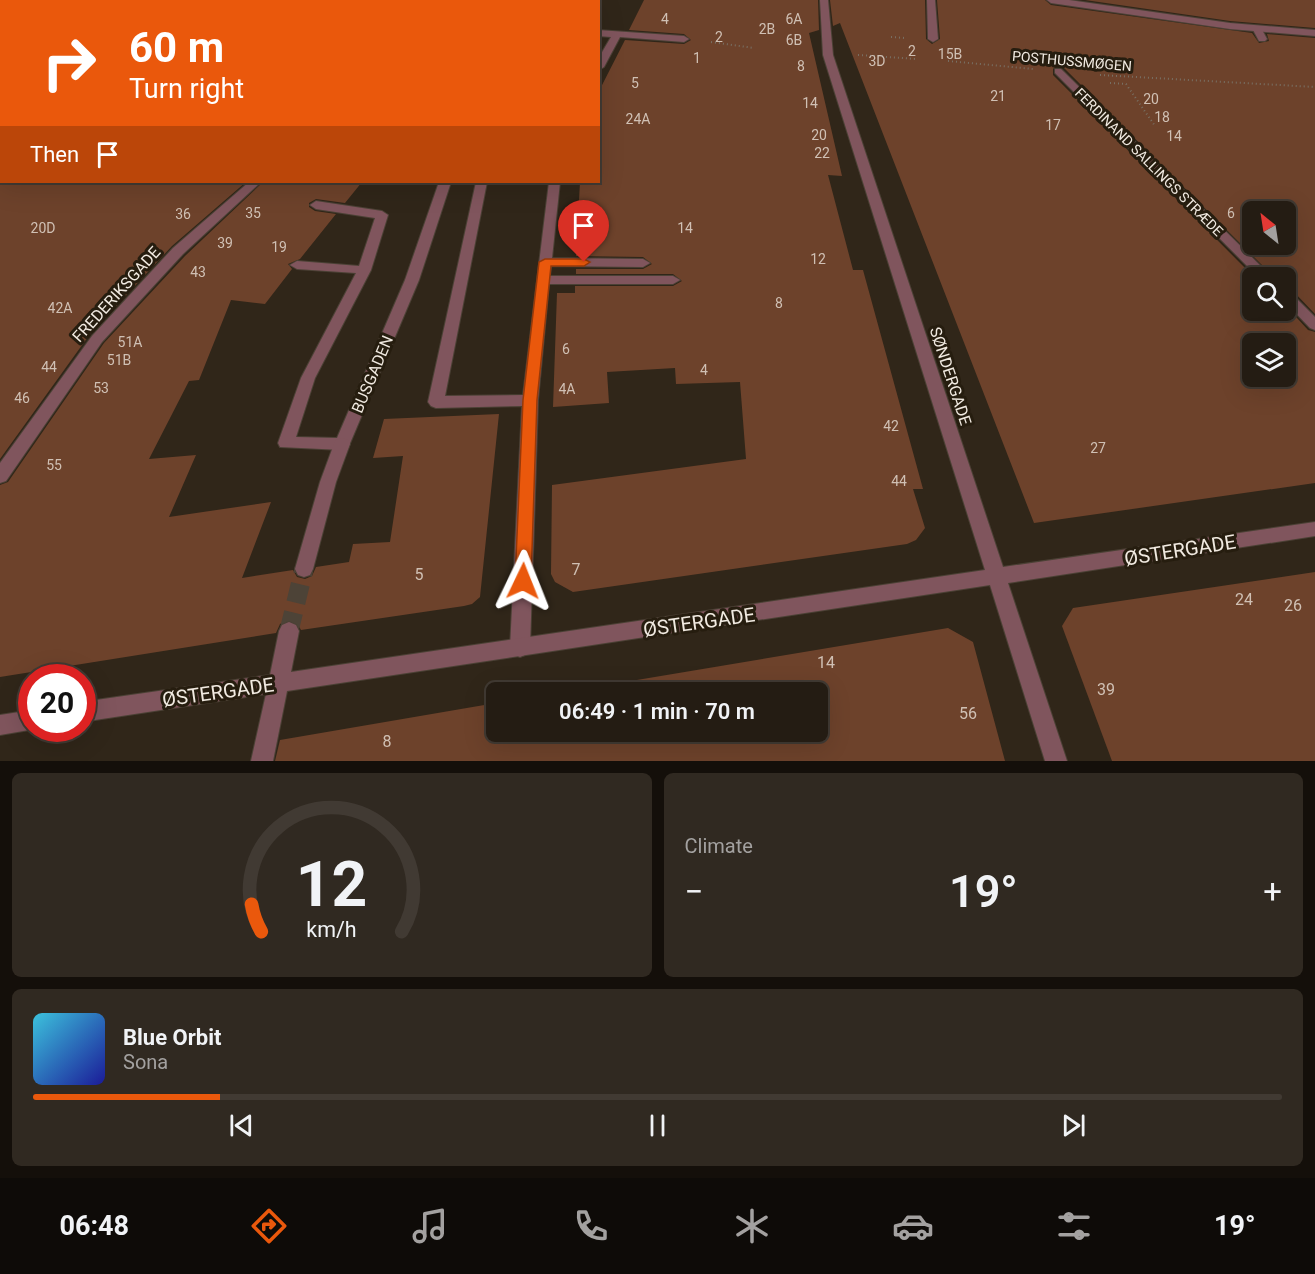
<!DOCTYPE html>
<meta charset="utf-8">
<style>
:root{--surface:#241c13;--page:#302921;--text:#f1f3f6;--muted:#a3a1a0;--line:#413a33;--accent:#ea580c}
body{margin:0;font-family:Roboto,sans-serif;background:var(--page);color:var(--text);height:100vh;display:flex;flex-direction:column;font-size:22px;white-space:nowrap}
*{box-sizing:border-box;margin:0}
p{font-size:20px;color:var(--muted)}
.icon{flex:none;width:33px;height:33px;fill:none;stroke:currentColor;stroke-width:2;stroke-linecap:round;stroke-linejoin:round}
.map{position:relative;height:761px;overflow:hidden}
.panel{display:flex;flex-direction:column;gap:12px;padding:12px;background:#140f0a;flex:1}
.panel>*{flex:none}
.top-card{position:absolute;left:0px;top:0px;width:600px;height:183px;box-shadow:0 6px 24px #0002,0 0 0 2px var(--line);background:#ea580c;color:#fff;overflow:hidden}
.needle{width:39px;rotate:330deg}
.tools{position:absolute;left:1242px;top:201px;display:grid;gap:12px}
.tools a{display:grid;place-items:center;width:54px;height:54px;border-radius:9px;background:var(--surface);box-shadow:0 6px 24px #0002,0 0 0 2px var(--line);font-size:30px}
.speed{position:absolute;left:18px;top:664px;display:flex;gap:12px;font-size:30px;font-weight:700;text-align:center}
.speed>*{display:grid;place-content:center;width:78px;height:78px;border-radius:50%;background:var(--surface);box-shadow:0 6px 24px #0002,0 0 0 2px var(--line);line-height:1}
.speed .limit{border:9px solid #d22;background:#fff;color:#111}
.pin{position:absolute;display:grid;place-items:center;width:51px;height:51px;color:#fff;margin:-62px -26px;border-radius:50% 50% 50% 0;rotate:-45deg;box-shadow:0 0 6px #0007}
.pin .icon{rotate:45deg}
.me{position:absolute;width:66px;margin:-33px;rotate:2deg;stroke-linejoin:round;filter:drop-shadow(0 0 4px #0008)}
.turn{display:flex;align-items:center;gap:21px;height:126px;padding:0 30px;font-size:27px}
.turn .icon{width:78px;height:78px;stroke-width:2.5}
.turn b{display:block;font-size:42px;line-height:51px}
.then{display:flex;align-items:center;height:57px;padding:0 30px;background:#0003;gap:12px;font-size:22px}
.big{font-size:45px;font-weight:600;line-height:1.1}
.panel .card{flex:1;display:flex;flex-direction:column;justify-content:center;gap:9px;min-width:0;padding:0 21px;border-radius:9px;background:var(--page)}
.panel .dial{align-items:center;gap:0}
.dial svg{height:156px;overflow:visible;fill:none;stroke:var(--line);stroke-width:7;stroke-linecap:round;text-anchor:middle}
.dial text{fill:var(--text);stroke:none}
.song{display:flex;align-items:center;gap:18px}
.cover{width:72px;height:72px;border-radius:9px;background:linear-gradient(135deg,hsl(190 70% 55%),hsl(240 70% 35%))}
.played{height:6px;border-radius:3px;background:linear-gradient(90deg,var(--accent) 15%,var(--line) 15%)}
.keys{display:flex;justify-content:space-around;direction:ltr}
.heat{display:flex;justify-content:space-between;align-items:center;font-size:33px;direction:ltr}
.panel .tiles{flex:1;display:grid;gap:12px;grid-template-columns:1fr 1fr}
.card:last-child{grid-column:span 2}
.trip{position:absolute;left:486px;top:682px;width:342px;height:60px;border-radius:9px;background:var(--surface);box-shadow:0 6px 24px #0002,0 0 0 2px var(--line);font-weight:600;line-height:60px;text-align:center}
.tab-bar{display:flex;height:96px;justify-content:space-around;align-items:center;background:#0e0b08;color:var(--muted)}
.tab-bar .icon{width:42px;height:42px}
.tab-bar .active{color:var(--accent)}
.tab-bar b{font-size:27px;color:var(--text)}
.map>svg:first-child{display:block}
.building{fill:#6d422b;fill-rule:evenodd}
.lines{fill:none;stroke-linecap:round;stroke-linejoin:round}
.street-tunnel{stroke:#4d4337;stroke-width:19;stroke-dasharray:19 10;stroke-linecap:butt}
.lane-casing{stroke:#4b4135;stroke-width:2}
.street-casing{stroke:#4b4135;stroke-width:2}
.path{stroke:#797064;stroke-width:2;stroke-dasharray:1 3;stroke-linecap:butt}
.lane{fill:#80555d;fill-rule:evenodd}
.street{fill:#80555d;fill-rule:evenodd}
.route{fill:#ea580c;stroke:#983908;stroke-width:1.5}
.labels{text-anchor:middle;stroke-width:6;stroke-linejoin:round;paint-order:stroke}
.number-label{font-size:14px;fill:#d0c0b4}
.far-street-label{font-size:14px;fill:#f1eae1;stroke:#261d0f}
.street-label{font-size:16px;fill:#f1eae1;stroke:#261d0f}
.near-number-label{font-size:16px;fill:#d0c0b4}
.near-street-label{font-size:20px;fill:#f1eae1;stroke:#261d0f}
</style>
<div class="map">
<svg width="1315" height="761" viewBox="0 0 1315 761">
<rect width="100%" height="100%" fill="#302619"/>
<g class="building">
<path d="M644,0H818L819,30L809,33L842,176L828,175L853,270H863L923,489H913L925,528L916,540L907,544L573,592L555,582L551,574L552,485L746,459L740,382L676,384L675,368L607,372L609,403L553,407L557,293H575V286H673L682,281L673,274H576V269H643L652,264L643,257L576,256L580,182H598V93L625,40L684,44L691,40L684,34L629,30Z"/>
<path d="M830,0H925L926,39L932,44L940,39L937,0H1045L1051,5L1252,33L1259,43L1269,41L1267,34L1315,38V314L1293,291L1286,290V278H1275L1063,67H1055L1053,69V75L1255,278H1252V310H1286V306L1308,330L1315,332V483L1034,523L840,23L833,26ZM1252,212H1286V244H1252ZM1252,344H1286V376H1252Z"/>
<path d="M1085,0H1315V28L1230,21Z"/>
<path d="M0,182H246L172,246L90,334L0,459Z"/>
<path d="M263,182H362L345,203L316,199L309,203V207L315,211L336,214L300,259L288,264L292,269L265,304L231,300L199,380L189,381L149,459L196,455L169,517L271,502L242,578L293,570L297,577L305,579L312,576L316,567L349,562L353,544L390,542L403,456L373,458L384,419L499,414L480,597L472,604L464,606L301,630L297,623L288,620L280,624L276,633L0,677V485L8,482L104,343L185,256Z"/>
<path d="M1315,572V761H1112L1062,626L1073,608Z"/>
<path d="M948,628L973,642L1005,761H275L280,740L496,703V732H818V693H559Z"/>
</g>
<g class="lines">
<path class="street-tunnel" d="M289,631L304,569"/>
<defs>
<g id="lane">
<path d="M137,0H154L135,2Z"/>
<path d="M163,0H176L175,2Z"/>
<path d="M927,0H935L938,39L933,42L928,39Z"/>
<path d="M1254,26H1260L1267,39L1265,41H1259L1252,28Z"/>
<path d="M439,182H451L419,280L348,448L342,450L280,447L278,443L301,378L356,273L297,269L290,265L297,261L359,266L375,218L316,209L310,205L316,201L382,211L388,215L371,270L315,378L296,437L337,438L405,280Z"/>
<path d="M476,182H487L445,396L523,395L549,182H560L552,258L643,259L650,263L643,267L551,266L550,276H673L680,280L673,284H549L538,400L530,648L527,654L520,657L513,654L510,648L522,406L436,408L431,406L428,402Z"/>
</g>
<g id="street">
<path d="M37,0H49L36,2Z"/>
<path d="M108,0H117L118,2H109Z"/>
<rect x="453" y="0" width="8" height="2"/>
<path d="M820,0H828L833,55L1003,567L1315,522V536L1008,583L1067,761H1045L990,585L287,691L273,761H251L266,694L82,722V702L270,675L279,631L282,625L289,622L296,625L299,631L291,672L985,570L823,55Z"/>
<path d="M1047,0H1069L1230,23L1315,30V36L1230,29L1051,3Z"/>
<path d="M2,10V16L0,17V11Z"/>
<path d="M598,30L684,36L689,39L684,42L620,37L604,67L599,70L598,59L611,37L598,36Z"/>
<path d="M2,50V56L0,57V51Z"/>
<path d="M1055,69H1061L1273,278H1259L1055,73Z"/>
<rect x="0" y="140" width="2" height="6"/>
<path d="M249,182H261L183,254L102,342L6,481L0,483V463L92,336L173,248Z"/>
<path d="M1286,292L1291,293L1315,317V330L1310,328L1286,303Z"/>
<path d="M342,438L348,440L350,444L336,482L313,569L310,575L304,577L298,575L295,569L320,482L334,444L336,440Z"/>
<path d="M32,710V729H35L0,735V715Z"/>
</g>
</defs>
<use href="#lane" class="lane-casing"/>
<use href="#street" class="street-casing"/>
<g class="path">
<path d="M891,37L905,38"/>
<path d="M711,42L754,48"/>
<path d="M858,55L916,59"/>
<path d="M948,61L1033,69"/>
<path d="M1100,75L1315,87"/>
<path d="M1110,83L1126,84L1155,126"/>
</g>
<use href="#lane" class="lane"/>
<use href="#street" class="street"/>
</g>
<path class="route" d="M545,259H584L590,262L584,266H551L537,400L531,581L529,586L523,588L517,586L515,581L523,400L539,262Z"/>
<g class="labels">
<g class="number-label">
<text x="665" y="24">4</text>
<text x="794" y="24">6A</text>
<text x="767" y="34">2B</text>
<text x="719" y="42">2</text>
<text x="794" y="45">6B</text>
<text x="912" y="56">2</text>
<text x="950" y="59">15B</text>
<text x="697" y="63">1</text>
<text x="877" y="66">3D</text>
<text x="801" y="71">8</text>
<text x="635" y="88">5</text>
<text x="998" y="101">21</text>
<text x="1151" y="104">20</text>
<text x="810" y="108">14</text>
<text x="1162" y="122">18</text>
<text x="638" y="124">24A</text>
<text x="1053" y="130">17</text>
<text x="819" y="140">20</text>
<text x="1174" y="141">14</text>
<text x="822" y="158">22</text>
<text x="253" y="218">35</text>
<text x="1231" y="218">6</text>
<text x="183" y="219">36</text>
<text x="43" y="233">20D</text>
<text x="685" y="233">14</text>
<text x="225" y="248">39</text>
<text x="279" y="252">19</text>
<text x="818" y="264">12</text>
<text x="198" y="277">43</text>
<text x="779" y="308">8</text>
<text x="60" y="313">42A</text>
<text x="130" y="347">51A</text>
<text x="566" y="354">6</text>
<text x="119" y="365">51B</text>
<text x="49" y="372">44</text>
<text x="704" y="375">4</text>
<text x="101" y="393">53</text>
<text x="567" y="394">4A</text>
<text x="22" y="403">46</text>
<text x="891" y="431">42</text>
<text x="1098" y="453">27</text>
<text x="54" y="470">55</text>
<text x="899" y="486">44</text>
</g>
<g class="far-street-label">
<text transform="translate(1072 61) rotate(5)" y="5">POSTHUSSMØGEN</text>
<text transform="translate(1149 162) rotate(45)" y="5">FERDINAND SALLINGS STRÆDE</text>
</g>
<g class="street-label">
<text transform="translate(116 294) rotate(-48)" y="6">FREDERIKSGADE</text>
<text transform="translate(372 374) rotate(-67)" y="6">BUSGADEN</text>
<text transform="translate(951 376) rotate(72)" y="6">SØNDERGADE</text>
</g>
<g class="near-number-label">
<text x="576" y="575">7</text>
<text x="419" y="580">5</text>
<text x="1244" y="605">24</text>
<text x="1293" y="611">26</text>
<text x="826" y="668">14</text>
<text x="1106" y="695">39</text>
<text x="968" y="719">56</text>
<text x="387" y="747">8</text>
</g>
<g class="near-street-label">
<text transform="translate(1180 550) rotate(-9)" y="7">ØSTERGADE</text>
<text transform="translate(699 622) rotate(-8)" y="7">ØSTERGADE</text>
<text transform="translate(218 692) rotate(-8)" y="7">ØSTERGADE</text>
</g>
</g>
</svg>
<div class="tools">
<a><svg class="needle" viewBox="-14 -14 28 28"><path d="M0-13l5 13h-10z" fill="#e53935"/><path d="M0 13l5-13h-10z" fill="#a3a1a0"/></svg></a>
<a><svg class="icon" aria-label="search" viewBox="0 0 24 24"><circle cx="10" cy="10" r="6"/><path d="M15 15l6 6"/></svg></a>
<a><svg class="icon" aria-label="layers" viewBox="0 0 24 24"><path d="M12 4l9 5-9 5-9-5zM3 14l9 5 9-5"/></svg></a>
</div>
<div class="speed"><div class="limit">20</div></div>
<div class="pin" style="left:584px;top:262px;background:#d93025"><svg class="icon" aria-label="arrive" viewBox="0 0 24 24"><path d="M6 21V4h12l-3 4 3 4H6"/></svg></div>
<svg class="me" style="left:523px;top:581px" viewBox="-20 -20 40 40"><path d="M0-17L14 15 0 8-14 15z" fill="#ea580c" stroke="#fff" stroke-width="4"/></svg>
<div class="trip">06:49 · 1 min · 70 m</div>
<div class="top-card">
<div class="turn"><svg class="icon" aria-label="right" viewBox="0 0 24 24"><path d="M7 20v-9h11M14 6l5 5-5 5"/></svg><div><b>60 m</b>Turn right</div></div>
<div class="then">Then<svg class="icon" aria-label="arrive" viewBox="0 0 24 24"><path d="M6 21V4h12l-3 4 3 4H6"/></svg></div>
</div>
</div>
<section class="panel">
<div class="tiles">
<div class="card dial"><svg viewBox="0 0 100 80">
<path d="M14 69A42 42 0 1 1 86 69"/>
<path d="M14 69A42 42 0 0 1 9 55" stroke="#ea580c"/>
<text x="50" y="56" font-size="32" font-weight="700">12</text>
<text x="50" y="72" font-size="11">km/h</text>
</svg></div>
<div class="card"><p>Climate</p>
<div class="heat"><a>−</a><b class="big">19°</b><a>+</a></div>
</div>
<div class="card">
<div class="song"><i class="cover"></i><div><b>Blue Orbit</b><p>Sona</p></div></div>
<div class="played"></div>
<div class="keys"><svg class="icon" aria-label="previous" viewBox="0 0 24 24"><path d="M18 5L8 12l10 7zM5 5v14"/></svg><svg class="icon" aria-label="pause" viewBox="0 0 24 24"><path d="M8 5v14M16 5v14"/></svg><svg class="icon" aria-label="next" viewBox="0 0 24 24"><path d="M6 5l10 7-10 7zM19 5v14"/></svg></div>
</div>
</div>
</section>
<nav class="tab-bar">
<b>06:48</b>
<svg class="icon active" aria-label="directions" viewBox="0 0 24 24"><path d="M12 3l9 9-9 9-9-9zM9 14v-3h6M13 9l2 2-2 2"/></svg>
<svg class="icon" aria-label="music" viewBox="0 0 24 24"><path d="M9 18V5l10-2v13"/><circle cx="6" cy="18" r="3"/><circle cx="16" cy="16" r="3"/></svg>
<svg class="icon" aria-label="phone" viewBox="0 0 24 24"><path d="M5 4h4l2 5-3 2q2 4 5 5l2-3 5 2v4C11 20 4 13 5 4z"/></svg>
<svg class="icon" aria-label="climate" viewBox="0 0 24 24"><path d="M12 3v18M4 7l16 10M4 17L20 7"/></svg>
<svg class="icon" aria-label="car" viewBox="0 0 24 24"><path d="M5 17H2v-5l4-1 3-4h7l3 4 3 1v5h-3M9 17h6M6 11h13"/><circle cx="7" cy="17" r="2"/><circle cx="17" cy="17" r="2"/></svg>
<svg class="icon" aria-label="filters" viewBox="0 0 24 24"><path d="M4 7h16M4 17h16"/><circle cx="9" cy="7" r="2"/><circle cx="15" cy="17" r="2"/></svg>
<b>19°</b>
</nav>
